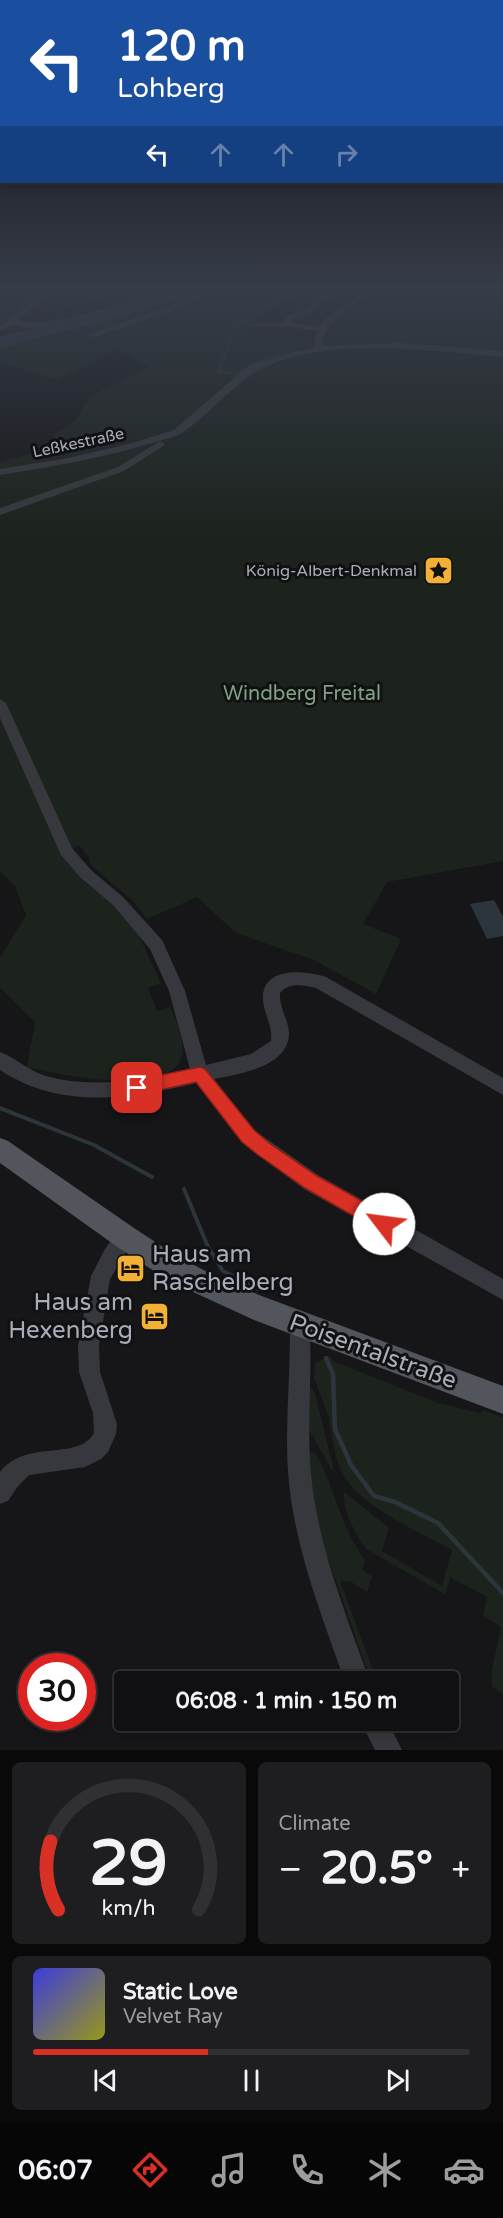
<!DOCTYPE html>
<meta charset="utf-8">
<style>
:root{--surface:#101012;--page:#1e1e20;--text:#f1f3f6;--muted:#9c9d9f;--line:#303032;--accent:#d93025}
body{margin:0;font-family:"Varela Round",sans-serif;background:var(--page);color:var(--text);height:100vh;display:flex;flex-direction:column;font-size:22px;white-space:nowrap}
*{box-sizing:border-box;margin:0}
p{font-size:20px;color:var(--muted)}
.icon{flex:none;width:33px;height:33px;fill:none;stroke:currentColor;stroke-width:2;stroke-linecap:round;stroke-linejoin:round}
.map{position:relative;height:1750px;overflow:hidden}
.panel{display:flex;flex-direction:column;gap:12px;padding:12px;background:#09090a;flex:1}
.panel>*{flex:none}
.hud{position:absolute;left:0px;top:0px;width:504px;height:183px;box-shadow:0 3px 9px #0003,0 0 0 2px var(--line);background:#1a4fa0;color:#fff;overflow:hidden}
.speed{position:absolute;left:18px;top:1653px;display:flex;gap:12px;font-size:30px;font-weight:700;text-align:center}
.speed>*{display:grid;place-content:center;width:78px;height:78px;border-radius:50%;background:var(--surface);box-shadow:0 3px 9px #0003,0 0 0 2px var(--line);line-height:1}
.speed .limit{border:9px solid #d22;background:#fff;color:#111}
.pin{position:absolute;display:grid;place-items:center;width:51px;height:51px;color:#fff;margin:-26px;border-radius:12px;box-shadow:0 3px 9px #0006}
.me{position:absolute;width:66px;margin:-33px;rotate:300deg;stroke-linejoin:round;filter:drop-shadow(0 0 4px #0008)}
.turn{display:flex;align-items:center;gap:21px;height:126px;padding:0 18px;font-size:27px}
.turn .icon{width:78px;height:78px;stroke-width:2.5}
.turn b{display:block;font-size:42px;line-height:51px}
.lanes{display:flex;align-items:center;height:57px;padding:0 18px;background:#0003;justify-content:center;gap:30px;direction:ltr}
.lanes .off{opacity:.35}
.big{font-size:45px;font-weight:700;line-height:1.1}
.panel .card{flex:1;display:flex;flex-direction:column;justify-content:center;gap:9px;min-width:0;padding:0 21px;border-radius:9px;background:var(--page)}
.panel .dial{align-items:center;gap:0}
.dial svg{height:156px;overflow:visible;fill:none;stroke:var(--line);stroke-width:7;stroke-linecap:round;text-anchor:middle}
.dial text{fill:var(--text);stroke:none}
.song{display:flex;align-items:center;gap:18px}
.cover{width:72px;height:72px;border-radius:9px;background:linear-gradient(135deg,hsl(240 70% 55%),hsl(60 70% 35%))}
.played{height:6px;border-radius:3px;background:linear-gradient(90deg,var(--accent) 40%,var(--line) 40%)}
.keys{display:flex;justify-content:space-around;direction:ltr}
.heat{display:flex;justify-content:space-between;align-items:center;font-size:33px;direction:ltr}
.panel .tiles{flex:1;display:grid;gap:12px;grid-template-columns:1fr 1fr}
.card:last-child{grid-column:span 2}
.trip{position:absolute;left:114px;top:1671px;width:345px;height:60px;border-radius:6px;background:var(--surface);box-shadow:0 3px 9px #0003,0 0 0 2px var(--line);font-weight:700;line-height:60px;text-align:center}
.tabs{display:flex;height:96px;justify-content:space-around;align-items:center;background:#060607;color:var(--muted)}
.tabs .icon{width:42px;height:42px}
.tabs .active{color:var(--accent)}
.tabs b{font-size:27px;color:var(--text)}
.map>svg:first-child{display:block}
.green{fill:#1c231d}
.water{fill:#2c353c}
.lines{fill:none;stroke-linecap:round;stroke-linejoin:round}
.stream-far2{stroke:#2c353c;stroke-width:1.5}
.stream-far1{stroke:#2c353c;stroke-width:4}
.stream{stroke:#2c353c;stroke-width:4.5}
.minor{fill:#37383d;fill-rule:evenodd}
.major{fill:#53555c;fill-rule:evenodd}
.route{fill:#d93025;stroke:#8d1f18;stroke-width:1.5}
.labels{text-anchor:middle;stroke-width:6;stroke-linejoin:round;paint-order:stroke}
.far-street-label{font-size:16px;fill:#a8adb8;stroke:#111113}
.far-poi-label{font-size:16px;fill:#a8adb8;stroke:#111113;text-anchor:end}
.park-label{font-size:20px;fill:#7fa381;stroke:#111113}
.near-poi-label{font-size:24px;fill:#a8adb8;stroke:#111113;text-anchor:start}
.near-street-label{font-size:24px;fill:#a8adb8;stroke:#111113}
</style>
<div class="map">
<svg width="503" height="1750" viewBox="0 0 503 1750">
<rect width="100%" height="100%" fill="#161618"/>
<g class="green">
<path d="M0,292H41L8,321L0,322Z"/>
<path d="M70,292H117L122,295L52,311Z"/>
<path d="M189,292H304C282,302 258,310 247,333L324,341L336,320L375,292H499L503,306V861L387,882L363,924L401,939L376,994L314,960L236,933L197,897L147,919L135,903L89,863V858L79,845L63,854L87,884L112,903L139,936L161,983L148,988L157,1011L170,1007C176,1021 185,1041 182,1056C170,1099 57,1074 27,1067L35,1022L0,988V958L26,915L15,886L0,871V462L60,446L53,435L75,421L86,402L98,392L150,367L116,349L57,380L0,362V349L99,323Z"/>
<path d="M329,1356L333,1361L438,1403L480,1413L484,1410L503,1418V1694L492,1686V1669L501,1627L483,1615L487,1597L450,1577L445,1594L366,1549C355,1533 343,1512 344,1492L389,1528L382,1551L442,1586L452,1550C420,1532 363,1508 344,1476C335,1461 333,1440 329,1422L330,1420L314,1378L315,1363Z"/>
<path d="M309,1388H312L315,1394L333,1467V1472L308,1428Z"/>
<path d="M312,1452L316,1454C335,1488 341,1529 365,1560L362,1570L372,1576L367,1592L350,1581H340L377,1681H371L323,1544L317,1521L308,1453Z"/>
</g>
<g class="water">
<path d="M166,292H189C129,321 63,329 0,349V337L138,302Z"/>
<path d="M494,900L503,917V936L487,939L470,904Z"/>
</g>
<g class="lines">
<g class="stream-far2">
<path d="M252,322L267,307L302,292"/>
<path d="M232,374L218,371C232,346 225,327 256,316"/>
<path d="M235,374L264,359L299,351"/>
</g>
<g class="stream-far1">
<path d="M0,1108L94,1145L152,1177"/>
<path d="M184,1189L208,1247L223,1271L259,1290"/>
</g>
<path class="stream" d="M326,1358L333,1374L335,1429L351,1465L374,1496L395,1502L438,1523L503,1593"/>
<g class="minor">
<path d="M40,292H49L19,320C39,329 109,308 132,300C141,297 148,292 158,292C140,311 63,322 35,328H25L14,324L0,331V326L8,321Z"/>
<path d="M202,292H213L165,314L94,337L87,335L159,310Z"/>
<path d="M328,292H337L312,312L293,320V323L320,326L324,320L362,292H371C352,309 324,319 322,346L400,343L503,351V357C437,351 349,339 285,359C238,374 220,406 182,433C174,438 161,440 152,443C102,458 51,467 0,475V469L63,459L129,444L174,430L241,372L256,363L314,347L317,331L294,327H256L252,325L256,323H285L286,317L306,308Z"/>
<path d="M160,441L165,444L163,446L124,471L0,515V508L118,467Z"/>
<path d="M0,699L6,703L72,848L91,870L123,897L162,940L185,991L206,1065L251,1054L271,1041C273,1026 264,1014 263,1000C261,966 305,970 326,977L503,1078V1095L316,988C303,985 289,982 280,993C279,1007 288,1019 289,1033C289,1067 239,1074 214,1079L254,1130L318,1175L503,1279V1300L304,1189L242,1142L196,1083C130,1099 61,1110 0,1070V1052C16,1058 29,1071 46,1076C92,1089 144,1080 190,1069L169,991L150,949L113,905L81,878L61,855L0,718Z"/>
<path d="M125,1227L132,1230L135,1237L110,1279L99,1346L100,1372L117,1424L116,1434L108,1452L101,1459L85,1467L29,1475L18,1486L8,1501L0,1504V1472C27,1438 78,1462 94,1433L93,1413L79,1372L78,1346L91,1276L105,1249L118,1230Z"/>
<path d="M304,1316L311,1319L314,1326L310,1335C312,1384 306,1434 312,1483C320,1552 347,1617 370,1682H345C322,1616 296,1552 289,1482C284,1434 290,1384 290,1335L297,1319Z"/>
<path d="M360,1720H387L402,1750H375Z"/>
</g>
<path class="major" d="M0,1138L8,1141L134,1228L172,1253L209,1273L259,1295L503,1386V1414L254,1320L191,1291L154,1271L116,1246L0,1163Z"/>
</g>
<linearGradient id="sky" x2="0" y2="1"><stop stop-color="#0c0c0d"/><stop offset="0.54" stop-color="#363c48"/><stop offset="1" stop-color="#363c48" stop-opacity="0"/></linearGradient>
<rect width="503" height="537" fill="url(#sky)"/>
<path class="route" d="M200,1067L205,1069L254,1130L269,1143L317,1176L391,1217L393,1224L391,1230L384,1232L378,1230L305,1188L257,1154L242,1142L196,1082L137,1095L131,1093L129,1088L131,1082L137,1080Z"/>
<defs>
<symbol id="sight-square" viewBox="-11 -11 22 22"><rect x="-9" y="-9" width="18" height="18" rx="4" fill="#f2b134" stroke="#111113"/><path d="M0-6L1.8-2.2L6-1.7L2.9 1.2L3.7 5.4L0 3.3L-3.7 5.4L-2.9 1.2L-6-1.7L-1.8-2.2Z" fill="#111"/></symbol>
<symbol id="hotel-square" viewBox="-11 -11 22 22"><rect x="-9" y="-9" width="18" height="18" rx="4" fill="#f2b134" stroke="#111113"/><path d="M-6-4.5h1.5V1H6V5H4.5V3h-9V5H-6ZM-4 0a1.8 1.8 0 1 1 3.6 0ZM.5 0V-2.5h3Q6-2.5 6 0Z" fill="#111"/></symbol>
</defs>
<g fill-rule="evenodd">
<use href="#sight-square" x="422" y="554" width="33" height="33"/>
<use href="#hotel-square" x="114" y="1252" width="33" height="33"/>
<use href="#hotel-square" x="138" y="1300" width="33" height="33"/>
</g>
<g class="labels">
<g class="far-street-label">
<text transform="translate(78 442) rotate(-12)" y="6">Leßkestraße</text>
</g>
<g class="far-poi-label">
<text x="417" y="576">König-Albert-Denkmal</text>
</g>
<g class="park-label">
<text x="302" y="700">Windberg Freital</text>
</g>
<g class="near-poi-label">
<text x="152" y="1262">Haus am<tspan x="152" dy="28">Raschelberg</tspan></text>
<text x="133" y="1310" text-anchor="end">Haus am<tspan x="133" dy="28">Hexenberg</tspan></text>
</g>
<g class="near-street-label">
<text transform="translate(373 1351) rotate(20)" y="8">Poisentalstraße</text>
</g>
</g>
</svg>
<div class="speed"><div class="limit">30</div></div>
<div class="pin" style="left:137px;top:1088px;background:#d93025"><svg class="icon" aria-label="arrive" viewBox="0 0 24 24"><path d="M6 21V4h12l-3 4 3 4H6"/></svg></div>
<svg class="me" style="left:384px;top:1224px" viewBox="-20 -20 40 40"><circle r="19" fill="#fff"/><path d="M0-13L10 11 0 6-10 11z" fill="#d93025"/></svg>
<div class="trip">06:08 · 1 min · 150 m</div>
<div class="hud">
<div class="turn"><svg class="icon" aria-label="left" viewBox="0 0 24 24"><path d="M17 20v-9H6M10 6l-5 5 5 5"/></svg><div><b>120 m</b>Lohberg</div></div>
<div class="lanes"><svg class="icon" aria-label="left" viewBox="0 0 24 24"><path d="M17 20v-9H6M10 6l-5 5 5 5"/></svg><svg class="icon off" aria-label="ahead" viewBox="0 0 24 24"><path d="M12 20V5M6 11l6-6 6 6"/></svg><svg class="icon off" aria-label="ahead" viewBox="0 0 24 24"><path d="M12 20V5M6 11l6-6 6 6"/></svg><svg class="icon off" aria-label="right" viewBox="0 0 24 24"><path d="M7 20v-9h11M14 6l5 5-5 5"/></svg></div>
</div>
</div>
<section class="panel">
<div class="tiles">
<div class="card dial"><svg viewBox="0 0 100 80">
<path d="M14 69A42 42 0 1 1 86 69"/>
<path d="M14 69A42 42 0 0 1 10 34" stroke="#d93025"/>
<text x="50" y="56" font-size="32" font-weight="700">29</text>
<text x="50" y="72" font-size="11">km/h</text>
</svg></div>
<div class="card"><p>Climate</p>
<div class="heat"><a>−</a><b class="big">20.5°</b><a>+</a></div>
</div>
<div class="card">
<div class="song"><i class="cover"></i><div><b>Static Love</b><p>Velvet Ray</p></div></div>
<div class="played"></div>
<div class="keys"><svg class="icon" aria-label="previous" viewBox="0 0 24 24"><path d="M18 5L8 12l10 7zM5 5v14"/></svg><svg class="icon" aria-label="pause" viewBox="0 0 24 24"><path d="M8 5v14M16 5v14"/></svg><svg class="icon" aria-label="next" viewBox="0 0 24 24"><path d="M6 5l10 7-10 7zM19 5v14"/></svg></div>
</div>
</div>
</section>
<nav class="tabs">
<b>06:07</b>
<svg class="icon active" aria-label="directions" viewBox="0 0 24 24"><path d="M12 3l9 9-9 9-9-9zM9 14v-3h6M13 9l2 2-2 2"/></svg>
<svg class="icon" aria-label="music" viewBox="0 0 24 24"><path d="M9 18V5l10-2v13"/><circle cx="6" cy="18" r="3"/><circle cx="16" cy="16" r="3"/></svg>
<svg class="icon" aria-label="phone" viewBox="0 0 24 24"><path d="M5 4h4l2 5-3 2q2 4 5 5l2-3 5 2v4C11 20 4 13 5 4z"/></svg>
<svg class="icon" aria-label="climate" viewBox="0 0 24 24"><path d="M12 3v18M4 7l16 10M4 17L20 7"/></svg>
<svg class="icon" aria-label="car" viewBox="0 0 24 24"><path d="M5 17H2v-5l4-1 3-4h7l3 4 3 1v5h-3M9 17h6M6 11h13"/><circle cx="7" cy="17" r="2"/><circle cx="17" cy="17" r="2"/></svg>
</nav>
